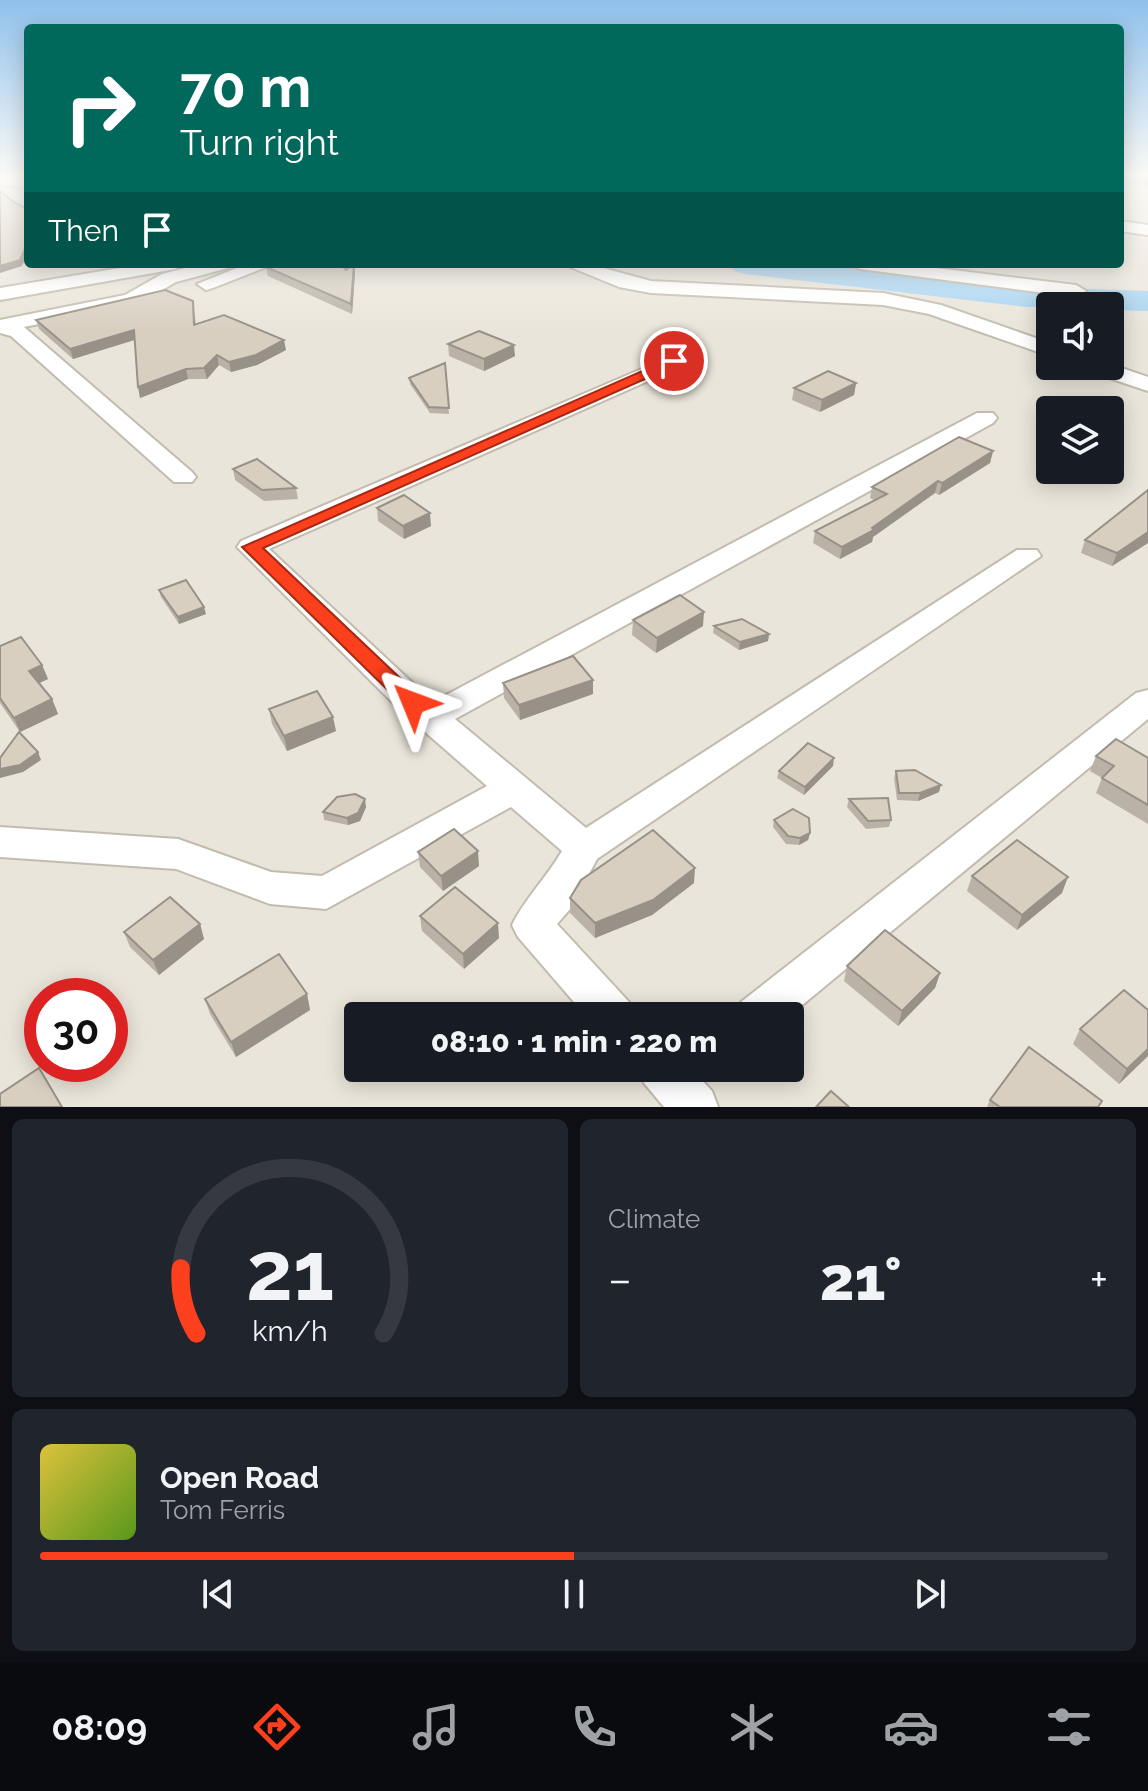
<!DOCTYPE html>
<meta charset="utf-8">
<style>
:root{--surface:#171b24;--page:#20242c;--text:#f1f3f6;--muted:#9ea1a6;--line:#363941;--accent:#fc3f1d}
body{margin:0;font-family:Raleway,sans-serif;background:var(--page);color:var(--text);height:100vh;display:flex;flex-direction:column;font-size:30px;white-space:nowrap}
*{box-sizing:border-box;margin:0}
p{font-size:26px;color:var(--muted)}
.icon{flex:none;width:44px;height:44px;fill:none;stroke:currentColor;stroke-width:2;stroke-linecap:round;stroke-linejoin:round}
.map{position:relative;height:1107px;overflow:hidden}
.side{display:flex;flex-direction:column;gap:12px;padding:12px;background:#0d0f14;flex:1}
.side>*{flex:none}
.hud{position:absolute;left:24px;top:24px;width:1100px;height:244px;border-radius:8px;box-shadow:0 4px 20px #0003;background:#00695c;color:#fff;overflow:hidden}
.buttons{position:absolute;left:1036px;top:292px;display:grid;gap:16px}
.buttons a{display:grid;place-items:center;width:88px;height:88px;border-radius:8px;background:var(--surface);box-shadow:0 4px 20px #0003;font-size:40px}
.speed{position:absolute;left:24px;top:978px;display:flex;gap:16px;font-size:40px;font-weight:700;text-align:center}
.speed>*{display:grid;place-content:center;width:104px;height:104px;border-radius:50%;background:var(--surface);box-shadow:0 4px 20px #0003;line-height:1}
.speed .limit{border:12px solid #d22;background:#fff;color:#111}
.pin{position:absolute;display:grid;place-items:center;width:68px;height:68px;color:#fff;margin:-34px;border:4px solid #fff;border-radius:50%;box-shadow:0 2px 8px #0007}
.me{position:absolute;width:88px;margin:-44px;rotate:314deg;stroke-linejoin:round;filter:drop-shadow(0 0 6px #0008)}
.turn{display:flex;align-items:center;gap:28px;height:168px;padding:0 24px;font-size:36px}
.turn .icon{width:104px;height:104px;stroke-width:2.5}
.turn b{display:block;font-size:56px;line-height:68px}
.then{display:flex;align-items:center;height:76px;padding:0 24px;background:#0003;gap:16px;font-size:30px}
.big{font-size:60px;font-weight:800;line-height:1.1}
.side .card{flex:1;display:flex;flex-direction:column;justify-content:center;gap:12px;min-width:0;padding:0 28px;border-radius:12px;background:var(--page)}
.side .dial{align-items:center;gap:0}
.dial svg{height:208px;overflow:visible;fill:none;stroke:var(--line);stroke-width:7;stroke-linecap:round;text-anchor:middle}
.dial text{fill:var(--text);stroke:none}
.song{display:flex;align-items:center;gap:24px}
.cover{width:96px;height:96px;border-radius:12px;background:linear-gradient(135deg,hsl(50 70% 55%),hsl(90 70% 35%))}
.played{height:8px;border-radius:4px;background:linear-gradient(90deg,var(--accent) 50%,var(--line) 50%)}
.keys{display:flex;justify-content:space-around;direction:ltr}
.heat{display:flex;justify-content:space-between;align-items:center;font-size:44px;direction:ltr}
.side .tiles{flex:1;display:grid;gap:12px;grid-template-columns:1fr 1fr}
.card:last-child{grid-column:span 2}
.trip{position:absolute;left:344px;top:1002px;width:460px;height:80px;border-radius:8px;background:var(--surface);box-shadow:0 4px 20px #0003;font-weight:800;line-height:80px;text-align:center}
.dock{display:flex;height:128px;justify-content:space-around;align-items:center;background:#090b0e;color:var(--muted)}
.dock .icon{width:56px;height:56px}
.dock .selected{color:var(--accent)}
.dock b{font-size:36px;color:var(--text)}
.map>svg:first-child{display:block}
.residential{fill:#eae5da;fill-rule:evenodd}
.lines{fill:none;stroke-linecap:round;stroke-linejoin:round}
.river{fill:#a9d4f2;fill-rule:evenodd}
.minor-casing{stroke:#c2bbae;stroke-width:4}
.minor{fill:#fff;fill-rule:evenodd}
.wall{fill:#bab2a6}
.shaded-wall{fill:#979187}
.building{fill:#d8cfc1;stroke:#979187;stroke-width:2}
.route{fill:#fc3f1d;stroke:#a42913;stroke-width:2}
</style>
<div class="map">
<svg width="1148" height="1107" viewBox="0 0 1148 1107">
<rect width="100%" height="100%" fill="#f6f3ec"/>
<path class="residential" d="M0,177H28V264H1120V177H1148V1107H0ZM1050,306H1110V366H1050ZM1050,410H1110V470H1050ZM42,996H110V1064H42ZM358,1016H790V1068H358Z"/>
<g class="lines">
<path class="river" d="M729,264H829L1026,287L1148,291V311L1110,310V306L1026,307L745,274L734,271Z"/>
<defs>
<g id="minor">
<path d="M0,177H28V187L0,185Z"/>
<path d="M1120,221L1148,225V235L1120,231Z"/>
<path d="M144,264H185L176,269L0,300V288Z"/>
<path d="M201,264H231L228,268L176,282L138,304L24,327L192,472L196,477L192,482H174L11,336L0,333V320L125,295L162,274Z"/>
<path d="M247,264H274L213,288L206,290L197,284Z"/>
<path d="M563,264H589L651,281L883,293L941,305L1050,343V356L929,314L883,305L651,293L619,287Z"/>
<path d="M851,264H904L1076,285L1086,291L1076,297L860,269Z"/>
<path d="M674,355L685,361L682,366L269,549L433,702L977,413H993L997,418L993,423L455,719L586,828L1017,550H1037L1041,556L597,859L571,908L557,924L629,1002L636,1016H586L518,937L512,925C523,901 547,877 562,851L511,807L326,909L270,904L176,869L0,857V827L178,839L271,872L322,876L487,786L401,711L237,547L241,541Z"/>
<path d="M1110,364L1148,377V391L1088,371L1085,366Z"/>
<path d="M1148,690V719L789,1016H734L741,1002L1136,693Z"/>
<path d="M637,1068H691L712,1091L718,1107H664L644,1083Z"/>
</g>
</defs>
<use href="#minor" class="minor-casing"/>
<use href="#minor" class="minor"/>
</g>
<g class="wall">
<path d="M1120,177H1148V187L1120,180Z"/>
<path d="M279,264H353L344,267L346,270L355,273L352,314L268,276L266,267Z"/>
<path d="M193,301L196,325L286,350L257,365L231,372L219,365L207,379H188L140,398L135,340L73,359L39,329L36,320Z"/>
<path d="M448,344L515,356L484,371L449,356Z"/>
<path d="M445,363L449,414L430,413L410,384L409,378Z"/>
<path d="M856,383L854,395L820,412L792,400L794,388Z"/>
<path d="M993,451L990,463L939,495L935,493L873,537L872,542L840,559L813,543L815,531L874,500L870,498L872,487Z"/>
<path d="M233,469L296,488L298,499L264,501L235,480Z"/>
<path d="M1148,490V543L1112,566L1081,553L1085,540Z"/>
<path d="M377,508L431,526L404,539L378,521Z"/>
<path d="M159,590L206,614L179,624L161,597Z"/>
<path d="M633,620L703,626L656,653L632,635Z"/>
<path d="M714,626L769,634L768,641L739,650L713,633Z"/>
<path d="M0,646L42,665L48,679L39,683L52,699L58,714L20,732L0,703Z"/>
<path d="M593,680V694L520,720L504,698L503,683Z"/>
<path d="M269,709L336,731L287,751L272,724Z"/>
<path d="M1096,756L1148,758V824L1096,793L1102,778L1090,771Z"/>
<path d="M833,766L804,795L777,778L779,771Z"/>
<path d="M896,771L939,792L918,801L897,800L894,778Z"/>
<path d="M849,799L891,820L889,827L866,829L847,807Z"/>
<path d="M366,807L360,821L348,825L324,820L323,812Z"/>
<path d="M774,820L810,833L808,840L799,845L786,844L773,827Z"/>
<path d="M418,852L479,866L443,891L420,867Z"/>
<path d="M972,876L1062,893L1017,930L967,891Z"/>
<path d="M694,883L652,915L595,938L570,913V898Z"/>
<path d="M420,916L499,938L464,969L422,931Z"/>
<path d="M200,924L204,939L159,975L130,947L124,932Z"/>
<path d="M847,966L940,973L935,988L898,1026L844,981Z"/>
<path d="M307,994L310,1010L236,1057L210,1014L205,999Z"/>
<path d="M1080,1029L1148,1056L1119,1084L1073,1044Z"/>
<path d="M990,1100L1099,1107H987Z"/>
</g>
<g class="shaded-wall">
<path d="M28,242V253L22,266L0,273V266Z"/>
<path d="M339,264H353L354,265L339,269Z"/>
<path d="M354,264L355,273L352,314L351,304Z"/>
<path d="M134,330L137,339L73,359L70,349Z"/>
<path d="M284,340L286,350L257,365L231,372L229,362Z"/>
<path d="M514,345L515,356L484,371V359Z"/>
<path d="M217,355L219,365L207,379L204,368Z"/>
<path d="M186,369L188,379L140,398L138,387Z"/>
<path d="M856,383L854,395L820,412L822,400Z"/>
<path d="M993,451L990,463L939,495L942,483Z"/>
<path d="M938,481L935,493L873,537L872,542L840,559L842,547L872,528Z"/>
<path d="M430,513L431,526L404,539L403,526Z"/>
<path d="M1148,532V543L1112,566L1117,553Z"/>
<path d="M204,607L206,614L179,624L178,617Z"/>
<path d="M704,612L703,626L656,653L657,638Z"/>
<path d="M769,634L768,641L739,650L740,642Z"/>
<path d="M42,665L48,679L35,685L29,671Z"/>
<path d="M593,680V694L520,720L519,705Z"/>
<path d="M52,699L58,714L20,732L14,718Z"/>
<path d="M333,717L336,731L287,751L284,736Z"/>
<path d="M38,752L41,760L23,772L0,778V769Z"/>
<path d="M834,758L833,766L804,795L805,787Z"/>
<path d="M941,785L939,792L918,801L920,793Z"/>
<path d="M365,799L366,807L360,821L348,825L347,818Z"/>
<path d="M810,833L808,840L799,845L800,838Z"/>
<path d="M478,851L479,866L443,891L441,876Z"/>
<path d="M695,868L694,883L652,915L595,938V923Z"/>
<path d="M1068,877L1062,893L1017,930L1022,915Z"/>
<path d="M498,923L499,938L464,969L463,954Z"/>
<path d="M200,924L204,939L159,975L153,960Z"/>
<path d="M940,973L935,988L898,1026L902,1011Z"/>
<path d="M307,994L310,1010L236,1057L231,1042Z"/>
<path d="M1148,1049V1056L1119,1084L1127,1069Z"/>
</g>
<g class="building">
<path d="M1130,177H1148V181Z"/>
<path d="M0,191L15,203L28,209V242L20,260L0,266Z"/>
<path d="M279,264H341L346,270L354,264L351,304L266,267Z"/>
<path d="M165,290L193,301L194,325L224,315L284,340L256,355L229,362L217,355L204,368L186,369L138,387L134,330L70,349L36,320Z"/>
<path d="M479,331L514,345L484,359L448,344Z"/>
<path d="M445,363L449,408L429,407L409,378Z"/>
<path d="M828,371L856,383L822,400L794,388Z"/>
<path d="M959,437L993,451L942,483L938,481L872,528L874,530L842,547L815,531L887,494L872,487Z"/>
<path d="M257,459L296,488L262,490L233,469Z"/>
<path d="M1148,490V532L1117,553L1085,540Z"/>
<path d="M404,495L430,513L403,526L377,508Z"/>
<path d="M186,580L204,607L178,617L159,590Z"/>
<path d="M680,595L704,612L657,638L633,620Z"/>
<path d="M742,619L769,634L740,642L714,626Z"/>
<path d="M21,637L42,665L29,671L52,699L14,718L0,698V646Z"/>
<path d="M573,656L593,680L519,705L503,683Z"/>
<path d="M317,691L333,717L284,736L269,709Z"/>
<path d="M19,732L38,752L20,765L0,769V758Z"/>
<path d="M1116,739L1148,758V805L1102,778L1114,766L1096,756Z"/>
<path d="M808,743L834,758L805,787L779,771Z"/>
<path d="M915,770L941,785L920,793H899L896,771Z"/>
<path d="M355,794L365,799L358,813L347,818L323,812L337,797Z"/>
<path d="M888,798L891,820L868,821L849,799Z"/>
<path d="M793,809L809,818L810,833L800,838L788,836L774,820Z"/>
<path d="M454,829L478,851L441,876L418,852Z"/>
<path d="M653,830L695,868L653,900L595,923L570,898L581,880Z"/>
<path d="M1017,840L1068,877L1022,915L972,876Z"/>
<path d="M455,887L498,923L463,954L420,916Z"/>
<path d="M170,897L200,924L153,960L124,932Z"/>
<path d="M885,930L940,973L902,1011L847,966Z"/>
<path d="M279,954L307,994L231,1042L205,999Z"/>
<path d="M1124,990L1148,1010V1049L1127,1069L1080,1029Z"/>
<path d="M1029,1047L1102,1101L1098,1107H1000L990,1100Z"/>
<path d="M39,1068L62,1107H0V1094Z"/>
<path d="M831,1091L849,1107H816Z"/>
</g>
<linearGradient id="sky" x2="0" y2="1"><stop stop-color="#8fc1ec"/><stop offset="0.53" stop-color="#fbfaf6"/><stop offset="1" stop-color="#fbfaf6" stop-opacity="0"/></linearGradient>
<rect width="1148" height="332" fill="url(#sky)"/>
<path class="route" d="M674,357L681,361L679,364L263,548L421,698L424,703L421,708H406L242,547Z"/>
</svg>
<div class="buttons">
<a><svg class="icon" aria-label="sound" viewBox="0 0 24 24"><path d="M4 9h4l5-4v14l-5-4H4zM17 9q2 3 0 6"/></svg></a>
<a><svg class="icon" aria-label="layers" viewBox="0 0 24 24"><path d="M12 4l9 5-9 5-9-5zM3 14l9 5 9-5"/></svg></a>
</div>
<div class="speed"><div class="limit">30</div></div>
<div class="pin" style="left:674px;top:361px;background:#d93025"><svg class="icon" aria-label="arrive" viewBox="0 0 24 24"><path d="M6 21V4h12l-3 4 3 4H6"/></svg></div>
<svg class="me" style="left:413px;top:703px" viewBox="-20 -20 40 40"><path d="M0-17L14 15 0 8-14 15z" fill="#fc3f1d" stroke="#fff" stroke-width="4"/></svg>
<div class="trip">08:10 · 1 min · 220 m</div>
<div class="hud">
<div class="turn"><svg class="icon" aria-label="right" viewBox="0 0 24 24"><path d="M7 20v-9h11M14 6l5 5-5 5"/></svg><div><b>70 m</b>Turn right</div></div>
<div class="then">Then<svg class="icon" aria-label="arrive" viewBox="0 0 24 24"><path d="M6 21V4h12l-3 4 3 4H6"/></svg></div>
</div>
</div>
<section class="side">
<div class="tiles">
<div class="card dial"><svg viewBox="0 0 100 80">
<path d="M14 69A42 42 0 1 1 86 69"/>
<path d="M14 69A42 42 0 0 1 8 44" stroke="#fc3f1d"/>
<text x="50" y="56" font-size="32" font-weight="700">21</text>
<text x="50" y="72" font-size="11">km/h</text>
</svg></div>
<div class="card"><p>Climate</p>
<div class="heat"><a>−</a><b class="big">21°</b><a>+</a></div>
</div>
<div class="card">
<div class="song"><i class="cover"></i><div><b>Open Road</b><p>Tom Ferris</p></div></div>
<div class="played"></div>
<div class="keys"><svg class="icon" aria-label="previous" viewBox="0 0 24 24"><path d="M18 5L8 12l10 7zM5 5v14"/></svg><svg class="icon" aria-label="pause" viewBox="0 0 24 24"><path d="M8 5v14M16 5v14"/></svg><svg class="icon" aria-label="next" viewBox="0 0 24 24"><path d="M6 5l10 7-10 7zM19 5v14"/></svg></div>
</div>
</div>
</section>
<nav class="dock">
<b>08:09</b>
<svg class="icon selected" aria-label="directions" viewBox="0 0 24 24"><path d="M12 3l9 9-9 9-9-9zM9 14v-3h6M13 9l2 2-2 2"/></svg>
<svg class="icon" aria-label="music" viewBox="0 0 24 24"><path d="M9 18V5l10-2v13"/><circle cx="6" cy="18" r="3"/><circle cx="16" cy="16" r="3"/></svg>
<svg class="icon" aria-label="phone" viewBox="0 0 24 24"><path d="M5 4h4l2 5-3 2q2 4 5 5l2-3 5 2v4C11 20 4 13 5 4z"/></svg>
<svg class="icon" aria-label="climate" viewBox="0 0 24 24"><path d="M12 3v18M4 7l16 10M4 17L20 7"/></svg>
<svg class="icon" aria-label="car" viewBox="0 0 24 24"><path d="M5 17H2v-5l4-1 3-4h7l3 4 3 1v5h-3M9 17h6M6 11h13"/><circle cx="7" cy="17" r="2"/><circle cx="17" cy="17" r="2"/></svg>
<svg class="icon" aria-label="filters" viewBox="0 0 24 24"><path d="M4 7h16M4 17h16"/><circle cx="9" cy="7" r="2"/><circle cx="15" cy="17" r="2"/></svg>
</nav>
